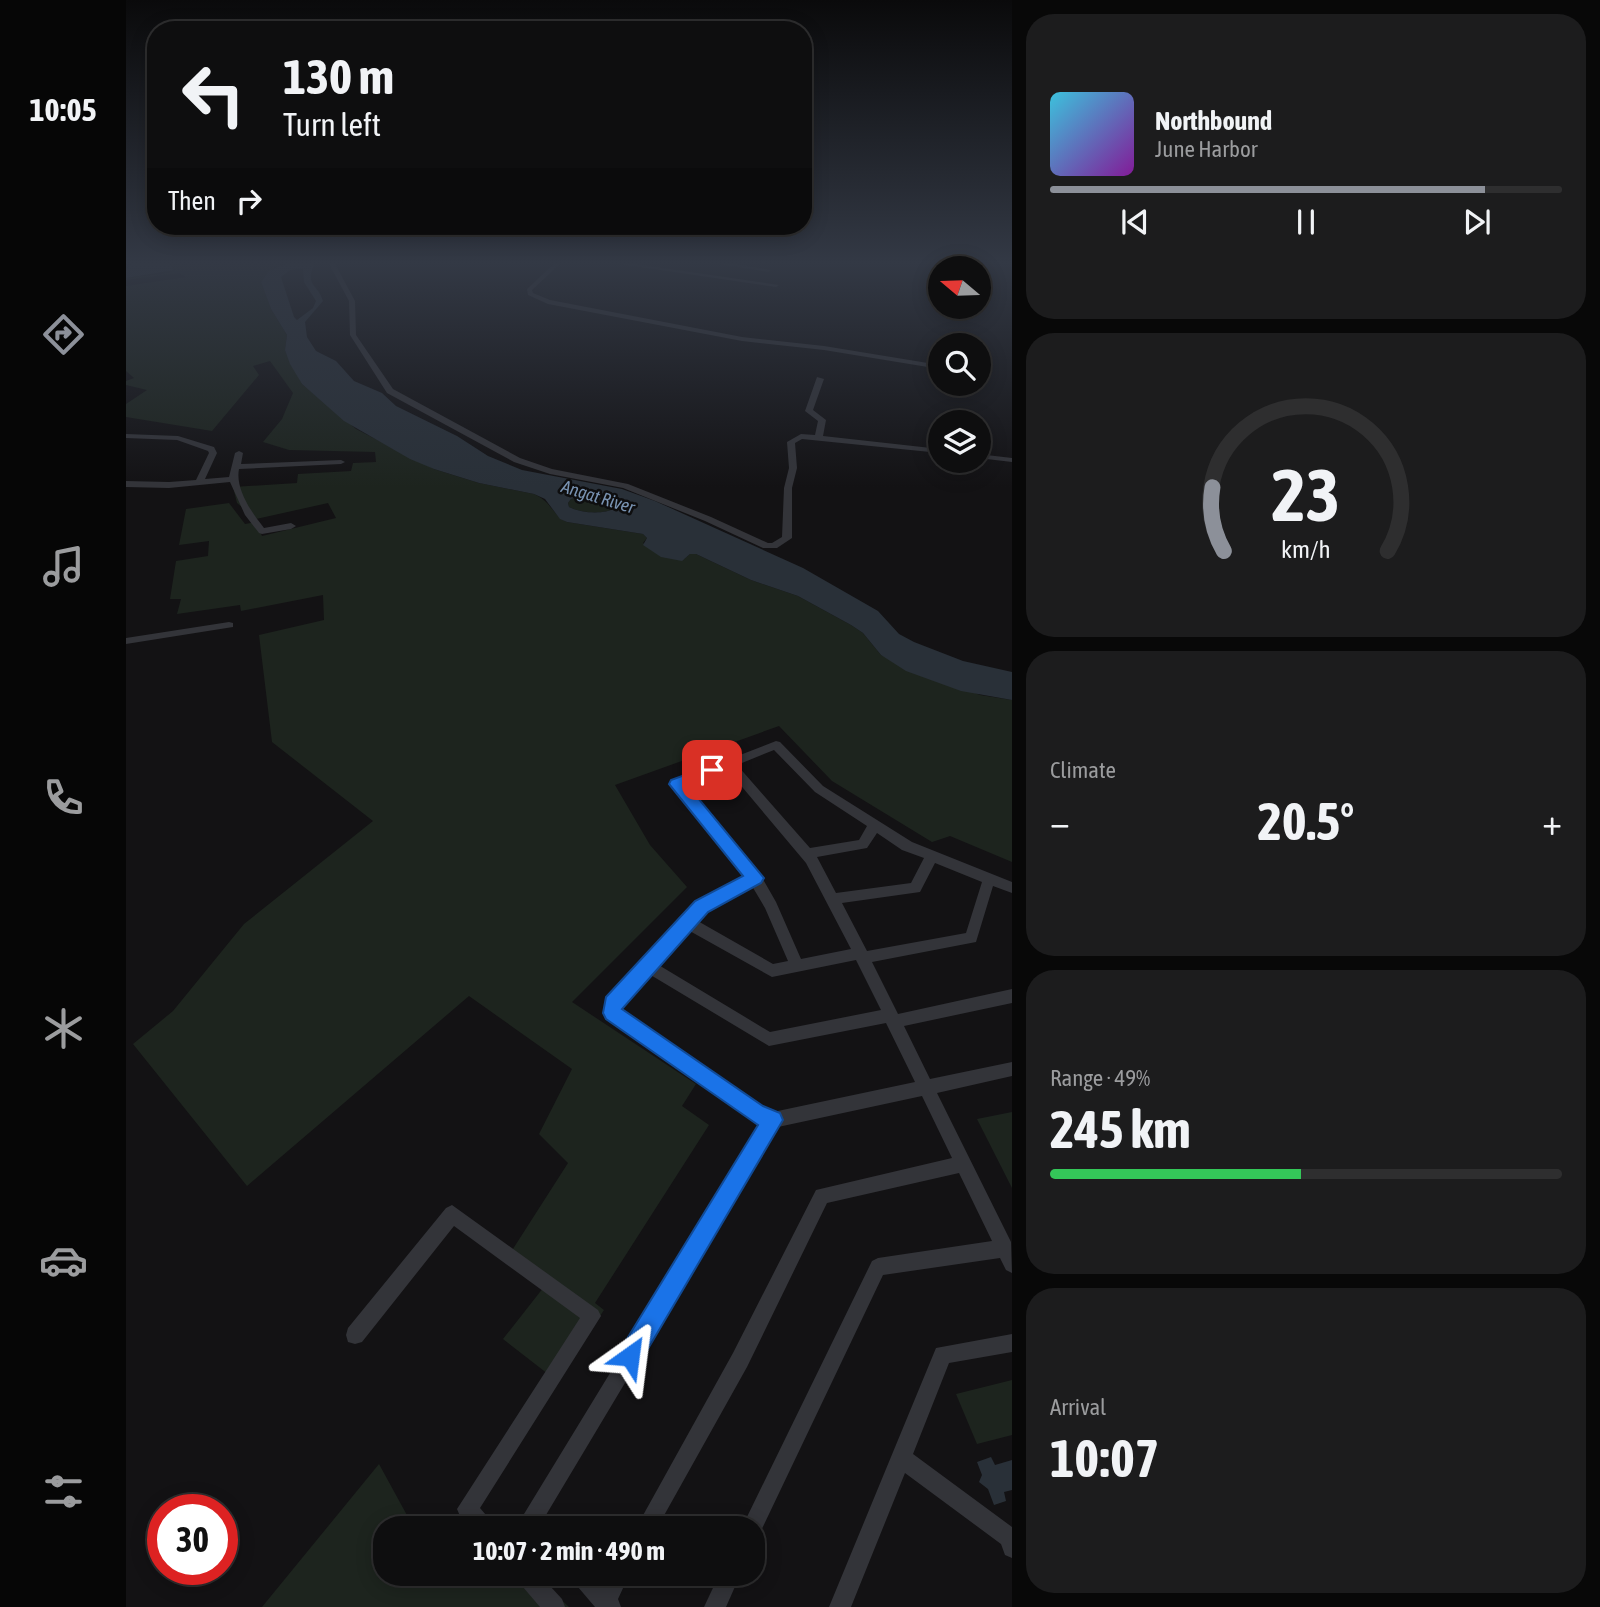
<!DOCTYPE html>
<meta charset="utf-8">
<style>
:root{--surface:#0e0e0f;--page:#1c1c1d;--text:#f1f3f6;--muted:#9b9c9e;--line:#2e2e2f;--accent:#8c9099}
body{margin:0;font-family:"Asap Condensed",sans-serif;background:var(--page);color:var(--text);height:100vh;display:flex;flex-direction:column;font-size:26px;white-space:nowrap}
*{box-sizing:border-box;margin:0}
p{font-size:23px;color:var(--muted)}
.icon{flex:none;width:38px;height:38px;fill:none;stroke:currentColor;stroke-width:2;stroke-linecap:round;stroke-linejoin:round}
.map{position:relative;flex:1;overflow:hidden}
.drawer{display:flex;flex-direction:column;gap:14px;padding:14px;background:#080808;width:588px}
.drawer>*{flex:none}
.guide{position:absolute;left:21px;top:21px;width:665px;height:214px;border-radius:28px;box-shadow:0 4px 18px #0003,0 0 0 2px var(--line);background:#0e0e0f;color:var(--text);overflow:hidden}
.needle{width:46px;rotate:289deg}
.controls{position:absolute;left:802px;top:256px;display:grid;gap:14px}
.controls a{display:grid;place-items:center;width:63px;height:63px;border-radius:50%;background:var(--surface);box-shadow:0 4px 18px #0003,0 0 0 2px var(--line);font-size:35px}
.speed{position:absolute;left:21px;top:1494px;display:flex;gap:14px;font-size:35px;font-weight:700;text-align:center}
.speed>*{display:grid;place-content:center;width:91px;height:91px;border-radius:50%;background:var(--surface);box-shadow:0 4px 18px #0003,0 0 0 2px var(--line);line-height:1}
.speed .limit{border:10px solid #d22;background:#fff;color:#111}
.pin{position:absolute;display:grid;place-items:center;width:60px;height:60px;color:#fff;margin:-30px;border-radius:14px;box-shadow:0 4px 10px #0006}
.me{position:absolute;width:77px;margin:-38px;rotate:31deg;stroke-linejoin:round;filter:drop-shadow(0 0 5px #0008)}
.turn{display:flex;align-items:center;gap:24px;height:147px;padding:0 21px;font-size:32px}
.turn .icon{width:91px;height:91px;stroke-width:2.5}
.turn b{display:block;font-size:49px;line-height:60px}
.then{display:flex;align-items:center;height:66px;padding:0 21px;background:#0003;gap:14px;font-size:26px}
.big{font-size:52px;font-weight:700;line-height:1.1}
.drawer .widget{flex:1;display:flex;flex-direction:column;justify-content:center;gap:10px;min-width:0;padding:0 24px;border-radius:28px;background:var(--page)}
.drawer .dial{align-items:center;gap:0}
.dial svg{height:182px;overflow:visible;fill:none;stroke:var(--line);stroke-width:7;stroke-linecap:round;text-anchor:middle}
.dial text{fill:var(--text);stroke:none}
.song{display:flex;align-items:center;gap:21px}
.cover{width:84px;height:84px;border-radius:10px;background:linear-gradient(135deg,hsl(190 70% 55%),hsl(290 70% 35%))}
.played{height:7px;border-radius:4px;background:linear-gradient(90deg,var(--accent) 85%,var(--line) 85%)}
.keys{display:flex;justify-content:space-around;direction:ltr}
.heat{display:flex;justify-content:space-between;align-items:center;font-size:38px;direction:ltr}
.charge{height:10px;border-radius:5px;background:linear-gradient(90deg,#34c759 49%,var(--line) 0)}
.trip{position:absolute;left:247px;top:1516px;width:392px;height:70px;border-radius:28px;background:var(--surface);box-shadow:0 4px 18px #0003,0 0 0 2px var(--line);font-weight:700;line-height:70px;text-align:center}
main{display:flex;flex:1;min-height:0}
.tab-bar{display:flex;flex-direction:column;width:126px;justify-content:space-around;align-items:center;background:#060606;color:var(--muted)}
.tab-bar .icon{width:49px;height:49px}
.tab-bar .active{color:var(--accent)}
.tab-bar b{font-size:32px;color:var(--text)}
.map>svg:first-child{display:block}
.green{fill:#1d241e}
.water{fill:#293038;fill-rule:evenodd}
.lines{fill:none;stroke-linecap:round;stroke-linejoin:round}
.minor{fill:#333439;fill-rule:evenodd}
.route{fill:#1a73e8;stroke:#114b97;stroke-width:2}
.labels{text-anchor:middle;stroke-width:5;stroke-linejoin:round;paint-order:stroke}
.far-water-label{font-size:18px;font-style:italic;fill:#7993b2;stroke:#0e0e0f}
</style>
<main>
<nav class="tab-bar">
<b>10:05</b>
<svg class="icon active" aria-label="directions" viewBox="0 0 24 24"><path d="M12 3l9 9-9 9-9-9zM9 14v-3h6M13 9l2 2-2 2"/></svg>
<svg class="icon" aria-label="music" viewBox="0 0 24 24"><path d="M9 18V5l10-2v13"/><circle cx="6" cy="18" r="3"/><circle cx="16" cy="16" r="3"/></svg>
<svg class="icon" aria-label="phone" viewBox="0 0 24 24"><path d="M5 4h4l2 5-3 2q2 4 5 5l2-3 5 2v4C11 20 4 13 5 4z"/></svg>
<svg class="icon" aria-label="climate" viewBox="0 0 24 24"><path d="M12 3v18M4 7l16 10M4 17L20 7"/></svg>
<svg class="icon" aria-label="car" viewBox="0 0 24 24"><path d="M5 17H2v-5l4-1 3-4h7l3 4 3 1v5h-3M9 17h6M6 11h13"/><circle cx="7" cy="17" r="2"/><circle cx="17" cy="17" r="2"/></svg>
<svg class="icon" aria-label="filters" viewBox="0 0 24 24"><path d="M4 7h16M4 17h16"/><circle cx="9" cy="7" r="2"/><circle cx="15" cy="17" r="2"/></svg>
</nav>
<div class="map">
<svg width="886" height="1607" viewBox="0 0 886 1607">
<rect width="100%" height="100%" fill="#131214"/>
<g class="green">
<path d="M43,262H164L149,267L135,282L145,309L161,335L159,350L176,384L230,429L308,469L353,483L408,494C426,502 427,516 441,522L517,534L521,538L517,543L558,559L564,554H570L625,580L672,596L725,625L737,633L755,655L854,695L886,700V862L824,836L806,842L706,781L653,726L489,785L524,845L561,887L446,1002L570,1084L556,1106L583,1125L469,1303L478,1310L431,1381L377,1339L421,1283L385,1252L442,1163L413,1134L446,1069L343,996L121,1186L7,1044L47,1011L118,924L247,821L146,742L133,635L198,620L197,595L115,611L114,605L51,614L55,599H44L50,561L82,556L83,541L53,545L60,509L103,503L119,524L130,522L136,536L210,518L202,503L130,519L111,503L107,487L171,483L172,474L225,471L227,463L250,462L249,452L163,450L137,442L156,419L167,393L144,361L127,366L133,375L86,431L0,417V404L21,390L0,385V381L8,378L0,371V286L60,277L53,273L0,280V278L43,273L48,270Z"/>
<path d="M458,496L480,500L489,505V508C478,515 454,513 443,507L442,503L445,499Z"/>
<path d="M886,1112V1188L851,1119Z"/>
<path d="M886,1380V1435L851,1444L830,1394Z"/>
<path d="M253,1464L288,1528H259V1573H313L316,1578L321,1573H407L443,1607H136Z"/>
</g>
<g class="water">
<path d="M6,262H43L48,270L0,278V270Z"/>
<path d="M164,262H189C178,287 192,283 197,301L179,322L181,337L190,351L210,361L228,381L256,393L270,406L331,436L362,456L396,470L496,489L529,501L677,568L752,611L773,634L788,642L837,661L886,672V700L835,691L780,671L755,655L737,633L725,625L672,596L625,580L570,554H564L556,561L535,557L517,545L521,538L517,534L441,522L434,519L419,499L408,494L353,483L308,469L284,459L218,421L176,384L164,364L159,350L161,335L145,309L135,282L143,271ZM177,269L178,282L190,301L187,308L171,320L168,317L155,277L164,270ZM458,496L480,500L489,504V508C478,515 454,513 443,507L442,503L445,499Z"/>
<path d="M865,1457L869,1465L886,1460V1490L878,1492L880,1501L868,1505L862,1489L853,1482L856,1475L851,1462Z"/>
</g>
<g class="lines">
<g class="minor">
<path d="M202,262H208L229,301L230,335L267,389L394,458L426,469L502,484L585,517L642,543H646L656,537L658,488L663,468L661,442L675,434L689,435L692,421L679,411L691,377L698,379L687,410L700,420L697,436L814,449V453L676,439L669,443L671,468L666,488V538L651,548H637L579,521L497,488L424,474L388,462L261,393L224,335L223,301Z"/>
<path d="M430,262H436L406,290L407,293L424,300L616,337L698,346L814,365V369L698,350L616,341L422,304L402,295L401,289Z"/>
<path d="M480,262H496L653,285L650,287Z"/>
<path d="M581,262H597L645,270L642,272Z"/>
<path d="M0,434L52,436L88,447L91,453L79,479L103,477L109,453L113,451L117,453L115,464L215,460L219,462L215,464L113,469C109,489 126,513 138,528L165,523L170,526L165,529L136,534L133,533L119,515L104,482L43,488L0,487V481L43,482L70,480L83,453L82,451L51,440L0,438Z"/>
<path d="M852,454L886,458V462L852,458Z"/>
<path d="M103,622L107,623V627L0,644V638Z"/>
<path d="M650,741L654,742L697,786L786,842L886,882V893L867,886L850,942L746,962L772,1014L886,989V1003L778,1026L804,1079L886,1062V1076L811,1093L885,1242L886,1273L880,1270L874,1258L757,1275L633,1535L626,1538V1528H616L619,1521L746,1261L752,1258L866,1241L833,1173L701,1203L621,1367L531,1528H510L607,1353L690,1190L826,1158L796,1096L652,1127L417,1520L421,1528H398L395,1521L398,1514L636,1124L625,1120L482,1018L480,1013L482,998L570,902L620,876L547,787L545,784L547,781ZM648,750L689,792L741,826L733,840L684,848L611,765ZM601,769L680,863L725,949L675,959L650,902L634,874L559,786ZM751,833L776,850L798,858L785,883L710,893L691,857L741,848ZM809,863L856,882L840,933L741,951L716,903L794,892ZM626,886L639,908L662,961L647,964L570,920L580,910ZM562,930L646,977L730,960L755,1010L644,1032L531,964ZM523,974L643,1046L760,1023L789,1082L647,1112L636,1108L494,1010V1005Z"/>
<path d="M326,1205L472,1310L475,1316L354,1508L365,1521L368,1528H344L334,1516L331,1509L454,1318L328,1226L236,1342L229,1344L222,1342L220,1335L222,1328L320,1208Z"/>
<path d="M886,1334V1352L823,1363L787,1454L886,1527V1558L879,1555L875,1544L779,1473L725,1607H703L810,1348Z"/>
<path d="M388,1573H412L436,1599L439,1607H414L391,1580Z"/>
<path d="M443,1573H468L477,1583L482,1573H504L492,1599L495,1607H469L446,1580Z"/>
<path d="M594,1573H615L600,1607H578Z"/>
</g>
</g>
<linearGradient id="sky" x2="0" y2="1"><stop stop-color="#0a0a0b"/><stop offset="0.54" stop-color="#333945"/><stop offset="1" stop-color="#333945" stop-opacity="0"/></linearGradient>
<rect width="886" height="487" fill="url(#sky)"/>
<path class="route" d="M586,765L593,770L591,774L562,786L638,878L635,883L582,912L496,1009L637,1106L654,1113L657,1120L513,1364L504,1368L496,1364L492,1356L496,1347L632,1125L480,1019L477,1013L480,997L569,901L617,876L543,784L545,780Z"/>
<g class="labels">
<g class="far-water-label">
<text transform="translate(472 497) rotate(17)" y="6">Angat River</text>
</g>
</g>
</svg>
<div class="controls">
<a><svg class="needle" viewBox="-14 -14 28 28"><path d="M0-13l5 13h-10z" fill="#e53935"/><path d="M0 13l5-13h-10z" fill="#9b9c9e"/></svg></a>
<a><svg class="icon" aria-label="search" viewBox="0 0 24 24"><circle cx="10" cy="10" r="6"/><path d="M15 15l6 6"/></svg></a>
<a><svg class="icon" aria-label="layers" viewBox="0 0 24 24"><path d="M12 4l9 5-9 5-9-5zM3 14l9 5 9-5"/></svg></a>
</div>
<div class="speed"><div class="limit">30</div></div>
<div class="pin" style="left:586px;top:770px;background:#d93025"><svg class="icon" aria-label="arrive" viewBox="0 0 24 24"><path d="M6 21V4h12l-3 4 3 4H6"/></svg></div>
<svg class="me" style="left:504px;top:1356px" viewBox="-20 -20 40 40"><path d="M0-17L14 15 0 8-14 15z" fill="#1a73e8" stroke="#fff" stroke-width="4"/></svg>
<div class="trip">10:07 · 2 min · 490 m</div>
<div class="guide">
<div class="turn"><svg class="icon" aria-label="left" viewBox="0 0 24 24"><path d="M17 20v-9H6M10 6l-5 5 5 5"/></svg><div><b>130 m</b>Turn left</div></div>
<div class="then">Then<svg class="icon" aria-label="right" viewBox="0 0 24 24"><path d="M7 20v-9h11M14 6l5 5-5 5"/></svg></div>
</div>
</div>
<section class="drawer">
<div class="widget">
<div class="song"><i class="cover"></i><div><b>Northbound</b><p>June Harbor</p></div></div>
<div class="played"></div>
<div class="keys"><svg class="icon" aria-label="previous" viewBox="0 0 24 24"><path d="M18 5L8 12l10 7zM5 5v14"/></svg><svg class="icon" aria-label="pause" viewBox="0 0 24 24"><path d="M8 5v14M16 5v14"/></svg><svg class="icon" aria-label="next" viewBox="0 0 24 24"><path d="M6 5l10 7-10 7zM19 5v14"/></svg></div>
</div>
<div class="widget dial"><svg viewBox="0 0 100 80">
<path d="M14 69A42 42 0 1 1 86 69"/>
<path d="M14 69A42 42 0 0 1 9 41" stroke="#8c9099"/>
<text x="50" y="56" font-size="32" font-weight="700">23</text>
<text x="50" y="72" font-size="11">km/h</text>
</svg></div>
<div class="widget"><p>Climate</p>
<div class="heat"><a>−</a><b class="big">20.5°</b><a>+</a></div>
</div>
<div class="widget"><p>Range · 49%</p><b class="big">245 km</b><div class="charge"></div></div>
<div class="widget"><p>Arrival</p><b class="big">10:07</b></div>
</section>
</main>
